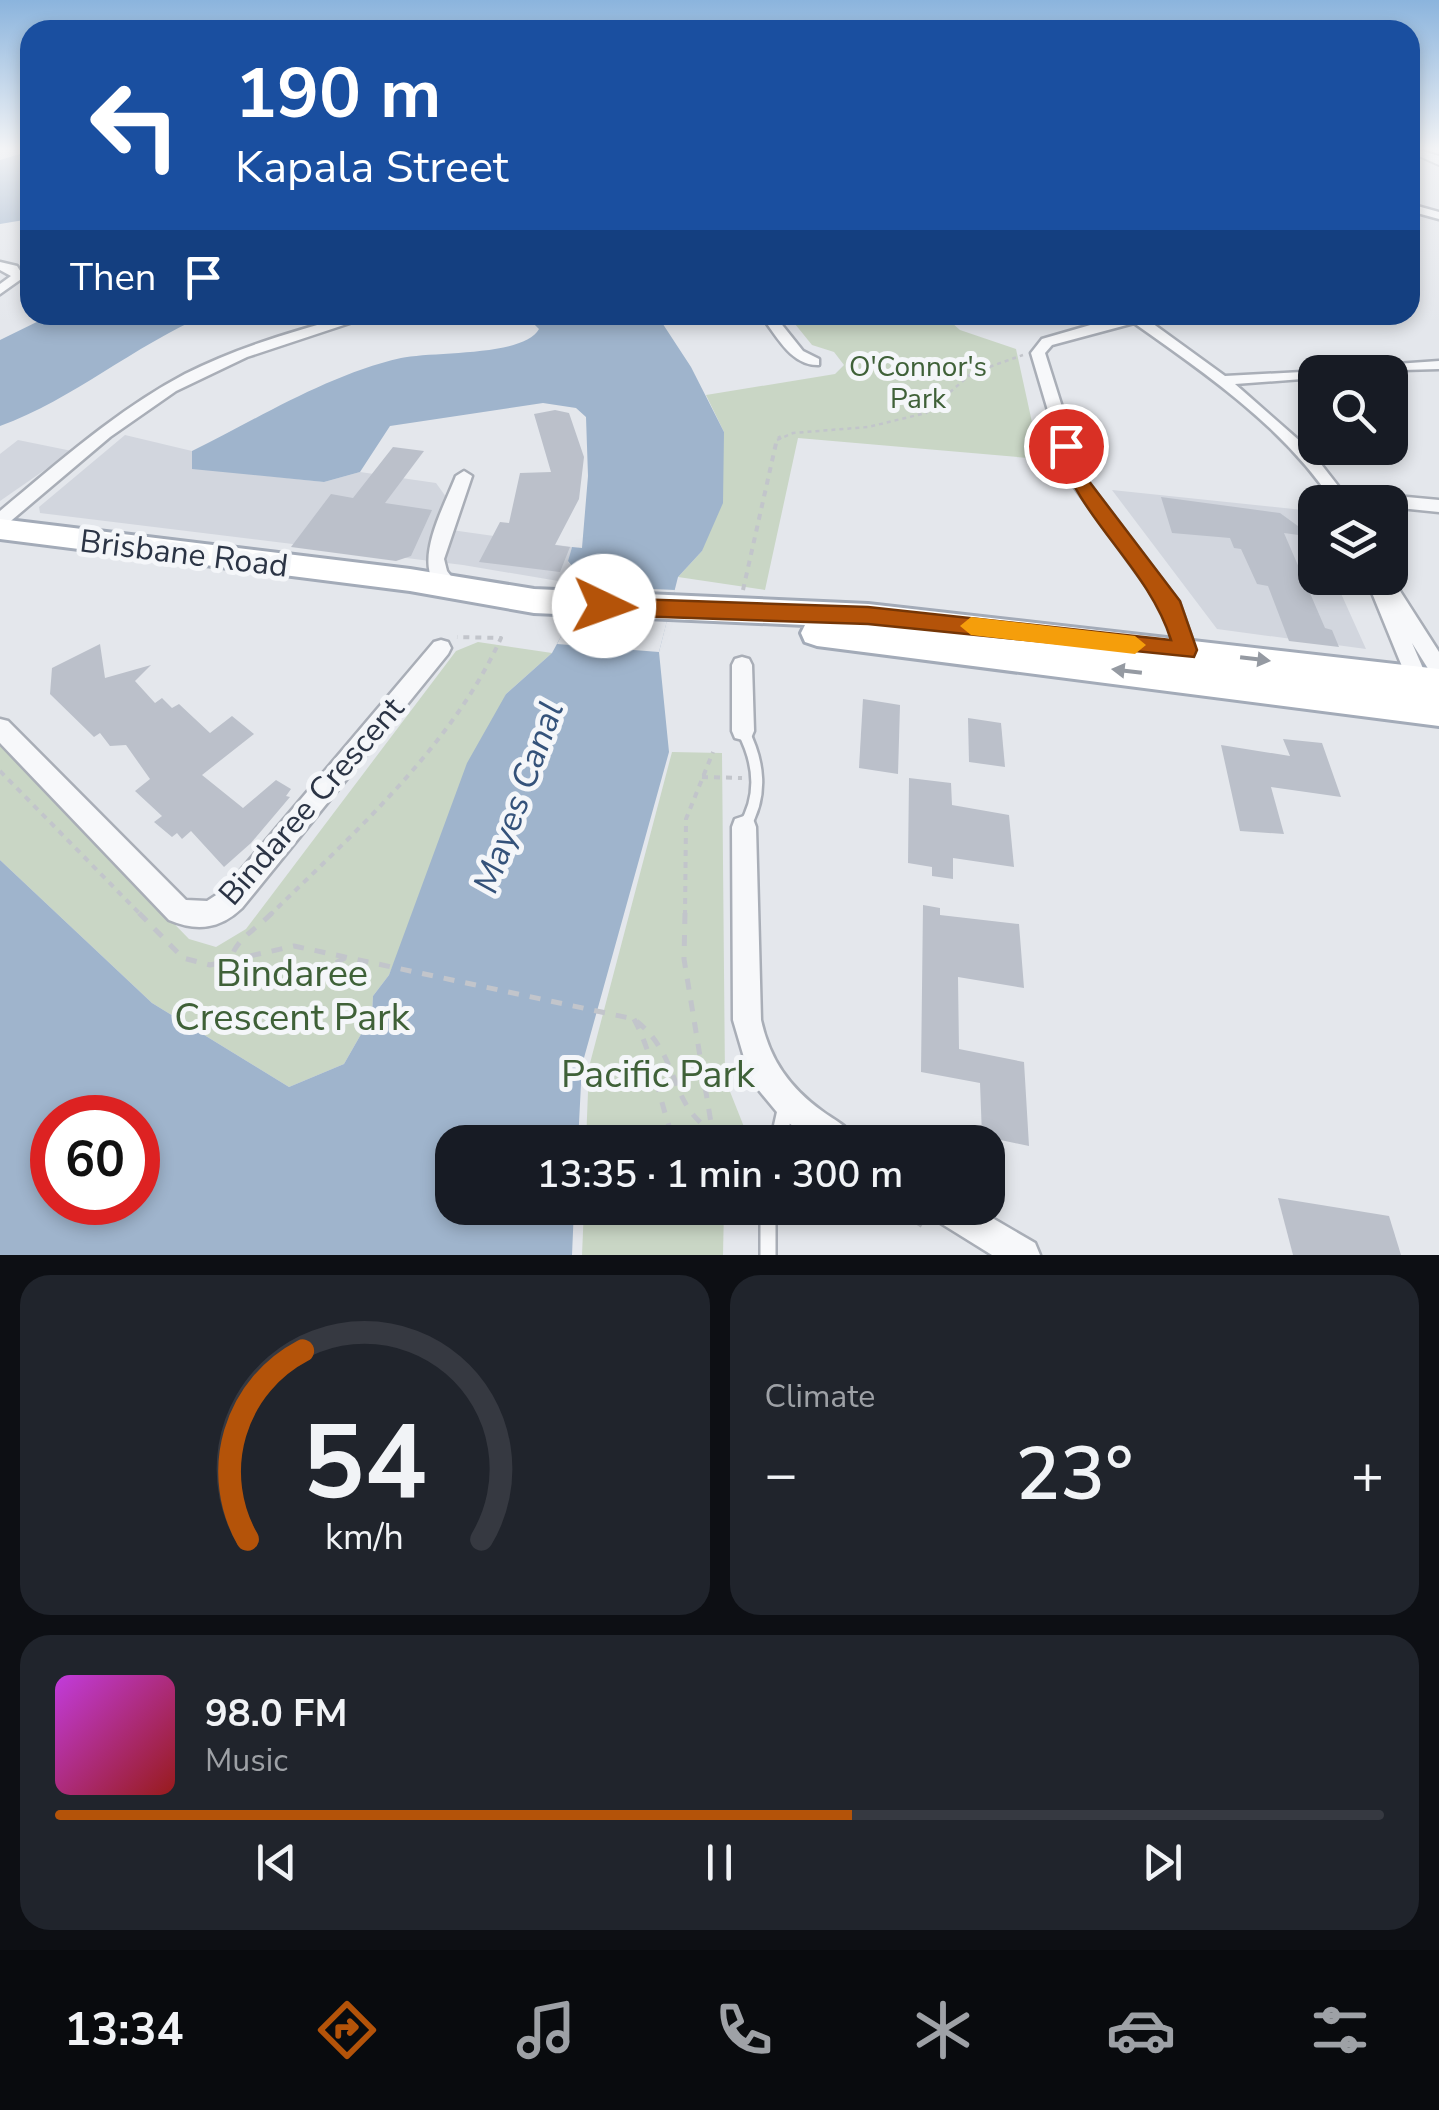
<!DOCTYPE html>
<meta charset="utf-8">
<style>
:root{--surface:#171b24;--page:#20242c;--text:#f1f3f6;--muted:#9ea1a6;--line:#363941;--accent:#b45309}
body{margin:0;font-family:"Nunito Sans",sans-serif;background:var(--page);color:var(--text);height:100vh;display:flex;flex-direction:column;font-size:38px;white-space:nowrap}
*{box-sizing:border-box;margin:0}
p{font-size:32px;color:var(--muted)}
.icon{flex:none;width:55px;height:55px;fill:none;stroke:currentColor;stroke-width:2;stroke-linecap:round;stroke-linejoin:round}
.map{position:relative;height:1255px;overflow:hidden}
.panel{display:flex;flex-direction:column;gap:20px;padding:20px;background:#0d0f14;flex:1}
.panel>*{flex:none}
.top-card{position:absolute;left:20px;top:20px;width:1400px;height:305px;border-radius:30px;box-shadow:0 5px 15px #0003;background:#1a4fa0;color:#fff;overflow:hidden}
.buttons{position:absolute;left:1298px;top:355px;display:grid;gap:20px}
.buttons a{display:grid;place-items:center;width:110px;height:110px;border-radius:20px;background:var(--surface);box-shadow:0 5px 15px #0003;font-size:50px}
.speed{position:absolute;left:30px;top:1095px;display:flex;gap:20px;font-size:50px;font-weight:700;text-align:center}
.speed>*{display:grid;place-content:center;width:130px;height:130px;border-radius:50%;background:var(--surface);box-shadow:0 5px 15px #0003;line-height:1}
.speed .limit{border:15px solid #d22;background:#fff;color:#111}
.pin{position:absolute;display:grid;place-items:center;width:85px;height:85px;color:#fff;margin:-42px;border:5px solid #fff;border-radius:50%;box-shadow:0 2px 10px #0007}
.me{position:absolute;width:110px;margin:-55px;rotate:93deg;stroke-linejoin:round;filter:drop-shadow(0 0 8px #0008)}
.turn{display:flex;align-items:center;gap:35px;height:210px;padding:0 50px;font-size:45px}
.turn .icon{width:130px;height:130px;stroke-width:2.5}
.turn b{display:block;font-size:70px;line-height:85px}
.then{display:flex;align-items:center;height:95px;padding:0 50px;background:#0003;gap:20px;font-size:38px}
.big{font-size:75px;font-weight:600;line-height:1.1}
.panel .card{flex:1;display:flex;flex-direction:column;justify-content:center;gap:15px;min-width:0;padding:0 35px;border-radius:30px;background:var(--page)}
.panel .dial{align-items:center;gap:0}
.dial svg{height:260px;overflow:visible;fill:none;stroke:var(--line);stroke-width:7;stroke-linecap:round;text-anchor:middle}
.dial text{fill:var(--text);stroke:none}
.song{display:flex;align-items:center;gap:30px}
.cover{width:120px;height:120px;border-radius:15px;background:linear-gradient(135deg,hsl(290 70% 55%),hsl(0 70% 35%))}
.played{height:10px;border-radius:5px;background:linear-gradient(90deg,var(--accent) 60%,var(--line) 60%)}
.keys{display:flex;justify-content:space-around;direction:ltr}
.heat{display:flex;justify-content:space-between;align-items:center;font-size:55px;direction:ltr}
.panel .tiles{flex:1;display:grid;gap:20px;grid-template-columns:1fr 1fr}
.card:last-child{grid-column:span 2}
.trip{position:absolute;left:435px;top:1125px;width:570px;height:100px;border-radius:30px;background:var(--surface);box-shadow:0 5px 15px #0003;font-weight:600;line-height:100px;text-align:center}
.tab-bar{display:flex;height:160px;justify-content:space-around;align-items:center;background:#090b0e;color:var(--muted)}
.tab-bar .icon{width:70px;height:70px}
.tab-bar .active{color:var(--accent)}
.tab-bar b{font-size:45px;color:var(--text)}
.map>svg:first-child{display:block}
.built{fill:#d2d6de}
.green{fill:#c9d6c5}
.water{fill:#9fb4cc;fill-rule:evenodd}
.pier{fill:#e4e7ec}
.building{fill:#bbc0ca}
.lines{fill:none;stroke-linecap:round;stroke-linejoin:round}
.service-far1-casing{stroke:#a9aeb7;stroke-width:16}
.service-casing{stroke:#a9aeb7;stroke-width:20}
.minor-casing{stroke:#a9aeb7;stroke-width:5}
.tertiary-casing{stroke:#a9aeb7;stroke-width:4}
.primary-casing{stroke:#a3abb8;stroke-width:6}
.path-far2{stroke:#c2c5cb;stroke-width:2.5;stroke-dasharray:4 4;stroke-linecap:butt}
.path-far1{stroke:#c2c5cb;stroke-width:4;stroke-dasharray:6 6;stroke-linecap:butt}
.path{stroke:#c2c5cb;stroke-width:5;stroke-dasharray:11 11;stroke-linecap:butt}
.service-far1{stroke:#f7f8fa;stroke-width:11}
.service{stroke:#f7f8fa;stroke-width:15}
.minor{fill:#f7f8fa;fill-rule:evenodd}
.tertiary{fill:#f7f8fa;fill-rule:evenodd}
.primary{fill:#fff;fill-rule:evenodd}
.oneway{fill:#959aa2}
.route{fill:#b45309;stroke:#753606;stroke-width:2.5}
.slow{fill:#f59e0b}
.labels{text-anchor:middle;stroke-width:10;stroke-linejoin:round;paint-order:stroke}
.far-park-label{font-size:28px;fill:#3f6138;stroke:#f4f6f9}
.street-label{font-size:32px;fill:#2b3445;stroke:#f4f6f9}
.water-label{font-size:35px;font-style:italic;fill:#34527a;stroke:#f4f6f9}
.near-park-label{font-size:38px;fill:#3f6138;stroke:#f4f6f9}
</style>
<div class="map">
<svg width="1439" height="1255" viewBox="0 0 1439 1255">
<rect width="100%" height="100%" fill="#e4e7ec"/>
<g class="built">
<path d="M125,435L192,451V468L324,482L360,472L436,483L449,501L437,528L572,547L568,562L588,586L463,565L40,513L39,507Z"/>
<path d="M18,440L72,451L0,501V454Z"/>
<path d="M1112,490L1303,510L1315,536V578H1334L1366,649L1217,629Z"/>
</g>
<g class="green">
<path d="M816,315H943L960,330L1016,349L1040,459L798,438L765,590L678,577L702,551L724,432L706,395L835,374L844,365L834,352L812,345L795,324Z"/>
<path d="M478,642L552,653L506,694L389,975L373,996L372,1015L344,1064L289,1087L152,1003L0,860V745L189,939L216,947L246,929L456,651Z"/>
<path d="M672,752L722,753L725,1079L750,1142H586L589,1067Z"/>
<path d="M584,1208H724L723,1255H582Z"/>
</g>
<g class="water">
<path d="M30,151V219L0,224V160Z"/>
<path d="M51,315H206C133,346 74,399 0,426V340Z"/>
<path d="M525,315H657L691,367L724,432L723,503L702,551L678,577L659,652L669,752L582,1065L578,1142H452V1208H574L572,1255H0V860L152,1003L289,1087L344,1064L372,1015L373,996L389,975L467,763L506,694L552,653L588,587L568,561L572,547L582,548L588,476L586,417L576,408L543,403L390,426L360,472L324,482L192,469V451C259,418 327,375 401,358C432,351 524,357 539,329ZM52,1118H138V1202H52Z"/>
</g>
<path class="pier" d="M588,586L675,590L659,652L557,644Z"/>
<g class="building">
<path d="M555,410L569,413L584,457L579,499L555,545L570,547L560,572L479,562L500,522L509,523L520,473L551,472L534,414Z"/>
<path d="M393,447L424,451L385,503L432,510L411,556L396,561L291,547L331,494L353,498Z"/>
<path d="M1161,497L1280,513L1313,537L1284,533L1325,628L1332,630L1339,647L1289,641L1268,586L1257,584L1241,549L1234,548L1230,538L1172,533Z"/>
<path d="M100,644L105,678L151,665L135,681L155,703L162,698L172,708L179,704L210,733L232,716L254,734L202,775L243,808L276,780L291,789L286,796L290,797L251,843L224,867L191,831L182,839L177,833L172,837L154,822L162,816L135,791L150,779L126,745L110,746L100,733L94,737L50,694L52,668Z"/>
<path d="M863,699L900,705L898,774L859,768Z"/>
<path d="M968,718L1001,723L1005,767L969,762Z"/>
<path d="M1283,739L1322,743L1341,797L1271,787L1284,834L1240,831L1221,745L1290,756Z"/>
<path d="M909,778L951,783L952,805L1009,815L1014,867L953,858V879L932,876V867L908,863Z"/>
<path d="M923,905L940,908V915L1019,924L1024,988L958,977L959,1049L1024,1062L1029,1146L982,1136L980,1083L921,1072Z"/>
<path d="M1278,1198L1389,1216L1401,1255H1293Z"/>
</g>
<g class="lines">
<defs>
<path id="service-far1" d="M743,731C759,762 763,796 744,827"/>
<g id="service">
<path d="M778,1142L786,1106"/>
<path d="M768,1208V1255"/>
</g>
<g id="minor">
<path d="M1410,204L1439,212V219L1410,211Z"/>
<path d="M0,262L17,266L24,277L0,294V284L11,276L0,270Z"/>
<path d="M352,315H374L247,357L176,391L110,437L6,525L0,527V511C59,462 117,410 185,374C238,347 295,331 352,315Z"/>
<path d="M766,315H780L779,321L803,351L819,359V365C793,366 779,340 765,321Z"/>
<path d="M1125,315H1141L1225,376L1320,371L1315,372V378L1235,384L1310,450L1342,491L1439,500V512L1390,507V502H1333C1285,428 1205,373 1134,323L1052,345L1045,353L1084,477L1179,602L1196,651L1193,657H1179L1163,609L1068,478L1031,353L1042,339Z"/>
<path d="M1439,361V369L1331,372L1338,368Z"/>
<path d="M464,471L472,476L444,559L447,571L460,588L450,595C404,576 444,508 456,476Z"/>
<path d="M1366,578H1384L1390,590L1400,591L1439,652V677L1432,675L1412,643L1428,680L1424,686L1417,689L1410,686Z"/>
<path d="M441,640L448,642L451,648L448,654L242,908C220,929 197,932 169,920L0,743V719L8,721L186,900L207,901L224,890L434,642Z"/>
<path d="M742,657L749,659L752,665L754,731L751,738L743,740L735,738L732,731V665L735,659Z"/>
<path d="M744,816L753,819L756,827L761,1020C770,1060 789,1087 822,1111C835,1121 851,1127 856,1142H814L781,1117L757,1088L748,1071L733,1020L732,827L735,819Z"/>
<path d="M929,1208H975L1035,1243L1040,1255H992L934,1219Z"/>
</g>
<path id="tertiary" d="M1410,147L1439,156V165L1410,152Z"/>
<path id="primary" d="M0,519L410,569L534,589L868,604L1439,669V726L817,646L805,642L801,633L805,625L534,613L410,591L0,539Z"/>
</defs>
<use href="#service-far1" class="service-far1-casing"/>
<use href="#service" class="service-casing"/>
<use href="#minor" class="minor-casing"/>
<use href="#tertiary" class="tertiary-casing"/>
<use href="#primary" class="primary-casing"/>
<path class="path-far2" d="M777,440L793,433L868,427L926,413L972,373L1023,355"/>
<g class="path-far1">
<path d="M743,590L777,439L781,437"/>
<path d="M0,771L142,916"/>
<path d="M702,777L742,778"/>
<path d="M269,916C353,834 452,746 501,638L457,637"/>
<path d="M685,916L686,819L713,752"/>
</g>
<g class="path">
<path d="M139,913L183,958L210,965L294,946L634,1019C688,1060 662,1117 735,1142"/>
<path d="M272,913C249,936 227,942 229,979L242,982L265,977L293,986L345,958"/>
<path d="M685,913L684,959L713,1135"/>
<path d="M634,1019C655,1058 658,1101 675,1142"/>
<path d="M894,1208L928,1229"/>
</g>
<use href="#service-far1" class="service-far1"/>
<use href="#service" class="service"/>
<use href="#minor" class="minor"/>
<use href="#tertiary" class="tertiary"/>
<use href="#primary" class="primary"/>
</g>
<defs><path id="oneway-solid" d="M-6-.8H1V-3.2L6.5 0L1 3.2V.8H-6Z" transform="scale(2.5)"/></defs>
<g class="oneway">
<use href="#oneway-solid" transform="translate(1255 659) rotate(7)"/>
<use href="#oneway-solid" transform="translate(1127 671) rotate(-173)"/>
</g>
<linearGradient id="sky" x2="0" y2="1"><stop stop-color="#8bb4dd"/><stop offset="0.46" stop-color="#f3f4f6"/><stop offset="1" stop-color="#f3f4f6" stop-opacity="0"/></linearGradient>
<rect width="1439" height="323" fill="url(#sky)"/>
<path class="route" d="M1066,441L1076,446L1085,476L1180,601L1197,650L1194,657L868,624L604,615L593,606L604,598L868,607L1171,640C1148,567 1079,520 1057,446Z"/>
<path class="slow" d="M971,617L1135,636L1146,645L1135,654L971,635L960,626Z"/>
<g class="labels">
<g class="far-park-label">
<text x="918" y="376">O'Connor's<tspan x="918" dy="32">Park</tspan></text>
</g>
<g class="street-label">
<text transform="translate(184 553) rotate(7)" y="11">Brisbane Road</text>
<text transform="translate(311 801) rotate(-49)" y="11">Bindaree Crescent</text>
</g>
<g class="water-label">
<text transform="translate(518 797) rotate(-70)" y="12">Mayes Canal</text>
</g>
<g class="near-park-label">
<text x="292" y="986">Bindaree<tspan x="292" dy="44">Crescent Park</tspan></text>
<text x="658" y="1087">Pacific Park</text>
</g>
</g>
</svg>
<div class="buttons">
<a><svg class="icon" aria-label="search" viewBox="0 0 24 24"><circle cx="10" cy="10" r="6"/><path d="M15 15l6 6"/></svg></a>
<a><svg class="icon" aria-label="layers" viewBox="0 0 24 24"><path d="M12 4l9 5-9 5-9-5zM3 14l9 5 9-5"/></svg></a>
</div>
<div class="speed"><div class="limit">60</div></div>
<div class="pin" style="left:1066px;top:446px;background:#d93025"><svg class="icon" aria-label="arrive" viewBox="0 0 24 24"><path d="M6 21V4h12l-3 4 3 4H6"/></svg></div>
<svg class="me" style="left:604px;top:606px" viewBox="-20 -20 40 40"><circle r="19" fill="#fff"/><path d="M0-13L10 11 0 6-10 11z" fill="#b45309"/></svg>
<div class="trip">13:35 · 1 min · 300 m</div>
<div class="top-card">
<div class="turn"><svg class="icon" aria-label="left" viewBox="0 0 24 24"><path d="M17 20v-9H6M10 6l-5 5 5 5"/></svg><div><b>190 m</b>Kapala Street</div></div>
<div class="then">Then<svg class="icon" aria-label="arrive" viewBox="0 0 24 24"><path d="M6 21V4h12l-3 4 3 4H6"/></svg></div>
</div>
</div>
<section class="panel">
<div class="tiles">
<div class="card dial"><svg viewBox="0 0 100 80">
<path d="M14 69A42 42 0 1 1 86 69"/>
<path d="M14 69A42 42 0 0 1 31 11" stroke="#b45309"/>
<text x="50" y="56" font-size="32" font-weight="700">54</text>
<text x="50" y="72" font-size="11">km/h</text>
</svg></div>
<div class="card"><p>Climate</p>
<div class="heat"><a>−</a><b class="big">23°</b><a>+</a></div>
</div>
<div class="card">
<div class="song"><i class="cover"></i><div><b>98.0 FM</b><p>Music</p></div></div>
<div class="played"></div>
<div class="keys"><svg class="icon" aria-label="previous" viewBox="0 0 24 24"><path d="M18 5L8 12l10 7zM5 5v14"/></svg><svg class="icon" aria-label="pause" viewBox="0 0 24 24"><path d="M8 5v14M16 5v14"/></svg><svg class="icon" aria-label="next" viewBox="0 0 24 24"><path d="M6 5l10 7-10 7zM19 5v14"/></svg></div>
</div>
</div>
</section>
<nav class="tab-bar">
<b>13:34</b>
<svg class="icon active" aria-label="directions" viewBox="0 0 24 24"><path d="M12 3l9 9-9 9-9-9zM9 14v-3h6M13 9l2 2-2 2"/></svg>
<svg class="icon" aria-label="music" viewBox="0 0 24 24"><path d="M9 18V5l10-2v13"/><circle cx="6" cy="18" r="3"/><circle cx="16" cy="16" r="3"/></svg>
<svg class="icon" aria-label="phone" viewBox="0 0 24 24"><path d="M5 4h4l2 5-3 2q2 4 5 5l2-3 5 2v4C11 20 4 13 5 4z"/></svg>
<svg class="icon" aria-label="climate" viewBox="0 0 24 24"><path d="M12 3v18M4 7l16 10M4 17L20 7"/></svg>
<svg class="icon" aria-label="car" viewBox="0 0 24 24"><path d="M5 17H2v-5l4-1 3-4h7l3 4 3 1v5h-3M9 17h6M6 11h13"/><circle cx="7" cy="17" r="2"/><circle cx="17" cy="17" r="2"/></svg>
<svg class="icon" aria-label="filters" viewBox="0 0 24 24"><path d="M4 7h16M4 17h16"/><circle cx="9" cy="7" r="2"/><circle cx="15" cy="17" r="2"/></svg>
</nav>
